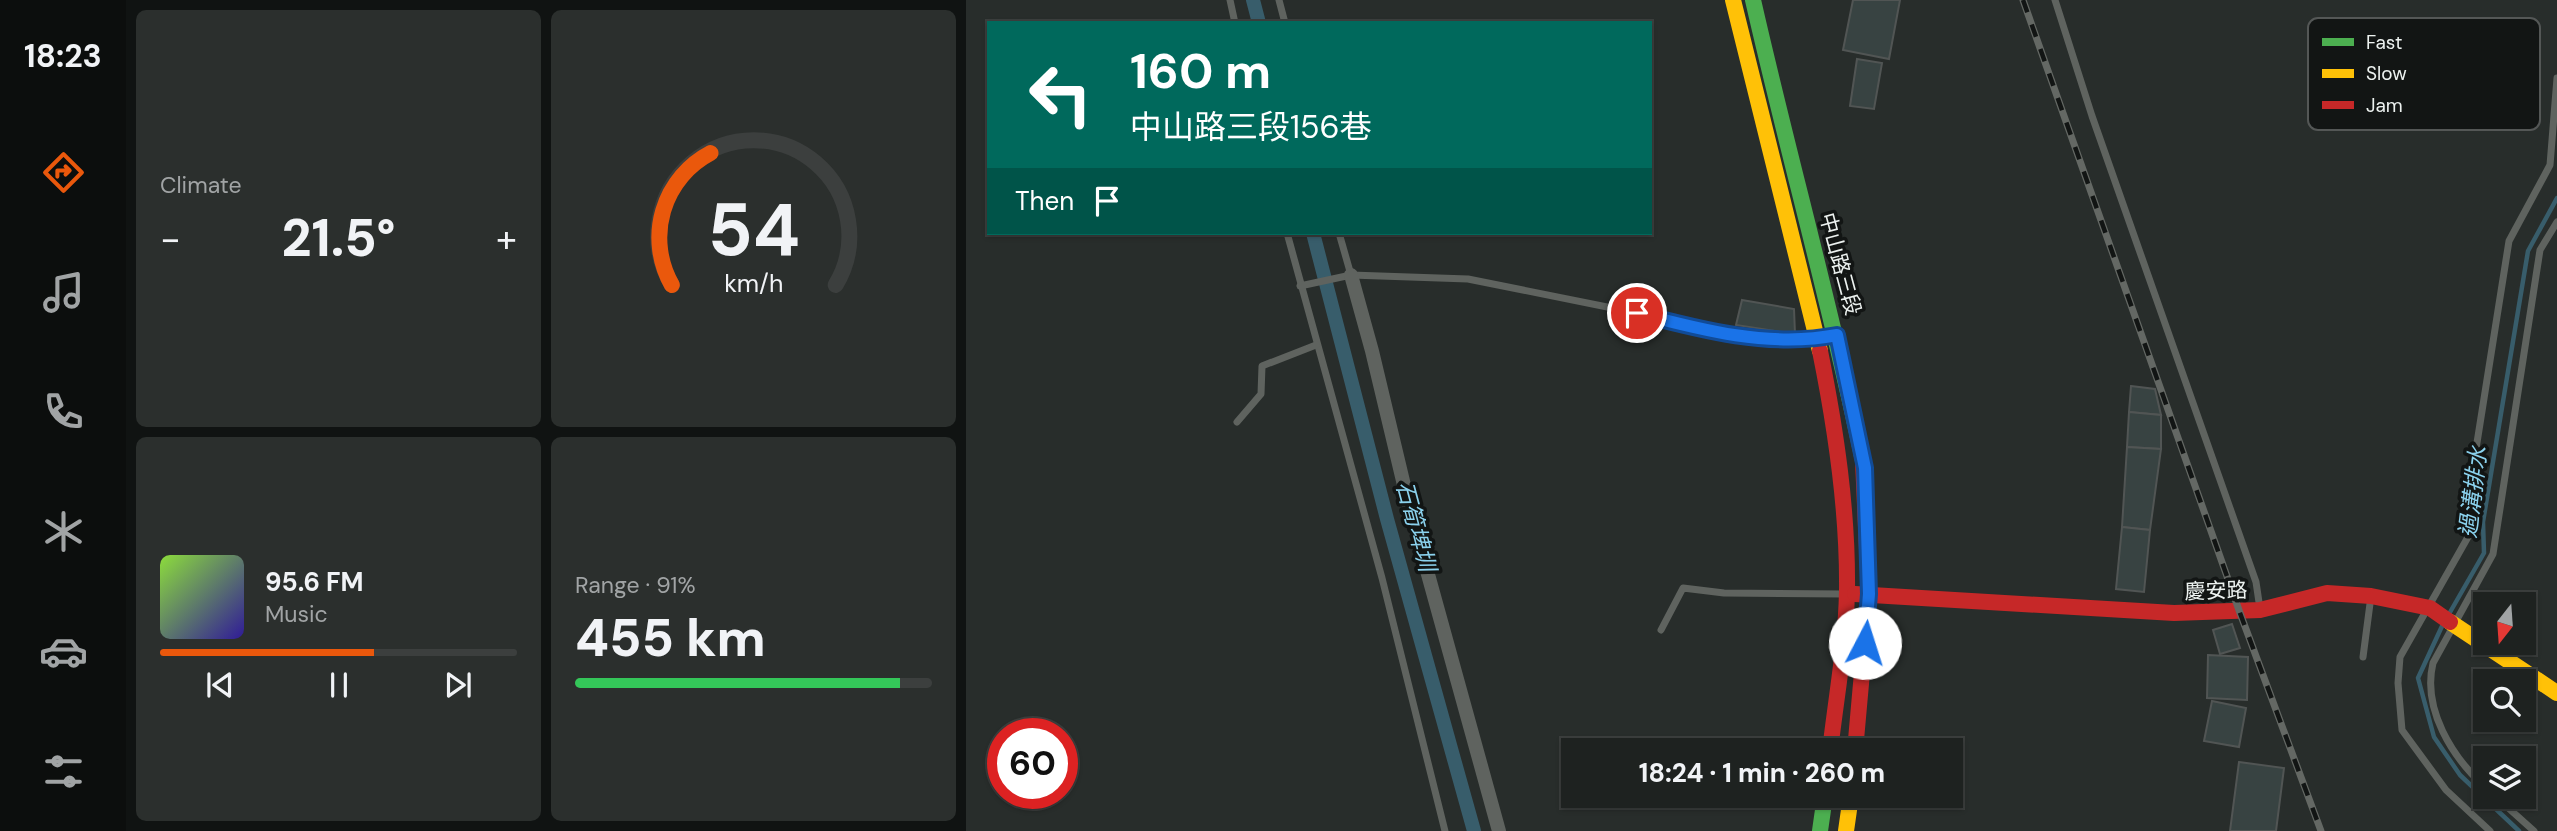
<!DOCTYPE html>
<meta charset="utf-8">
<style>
:root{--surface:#1e2220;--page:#2b2f2d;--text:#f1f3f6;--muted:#a1a4a5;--line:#3c3f3e;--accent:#ea580c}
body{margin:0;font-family:"DM Sans","Noto Sans TC",sans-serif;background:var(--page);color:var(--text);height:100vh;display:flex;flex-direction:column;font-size:26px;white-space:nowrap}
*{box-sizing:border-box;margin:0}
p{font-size:23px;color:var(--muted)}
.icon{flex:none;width:38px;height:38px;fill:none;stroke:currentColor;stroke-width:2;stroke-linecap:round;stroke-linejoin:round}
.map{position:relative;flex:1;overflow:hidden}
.drawer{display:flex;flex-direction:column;gap:10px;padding:10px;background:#101312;width:840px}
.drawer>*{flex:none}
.top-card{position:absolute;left:21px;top:21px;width:665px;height:214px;border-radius:0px;box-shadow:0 2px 5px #0004,0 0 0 2px var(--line);background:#00695c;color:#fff;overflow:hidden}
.needle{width:46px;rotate:197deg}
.tools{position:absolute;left:1507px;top:592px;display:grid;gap:14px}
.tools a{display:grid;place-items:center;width:63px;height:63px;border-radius:0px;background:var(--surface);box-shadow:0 2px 5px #0004,0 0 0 2px var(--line);font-size:35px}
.speed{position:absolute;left:21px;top:718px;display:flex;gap:14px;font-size:35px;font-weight:700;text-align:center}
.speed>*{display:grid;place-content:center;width:91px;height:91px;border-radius:50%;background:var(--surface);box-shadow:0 2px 5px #0004,0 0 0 2px var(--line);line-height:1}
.speed .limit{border:10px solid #d22;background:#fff;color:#111}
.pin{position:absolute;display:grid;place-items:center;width:60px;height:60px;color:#fff;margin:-30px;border:4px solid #fff;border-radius:50%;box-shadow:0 2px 7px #0007}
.me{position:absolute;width:77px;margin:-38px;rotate:5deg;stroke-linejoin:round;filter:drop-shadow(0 0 5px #0008)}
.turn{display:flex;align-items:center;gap:24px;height:147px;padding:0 28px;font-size:32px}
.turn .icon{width:91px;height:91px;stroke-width:2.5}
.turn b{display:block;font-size:49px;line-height:60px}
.then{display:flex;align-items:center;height:66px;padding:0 28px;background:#0003;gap:14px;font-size:26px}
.big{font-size:52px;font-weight:800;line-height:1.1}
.drawer .widget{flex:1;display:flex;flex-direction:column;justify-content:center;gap:10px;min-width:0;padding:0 24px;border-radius:10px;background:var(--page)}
.drawer .dial{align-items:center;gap:0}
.dial svg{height:182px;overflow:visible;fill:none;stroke:var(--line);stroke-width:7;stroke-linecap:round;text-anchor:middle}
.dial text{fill:var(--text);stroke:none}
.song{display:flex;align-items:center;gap:21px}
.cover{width:84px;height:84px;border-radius:10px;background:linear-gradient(135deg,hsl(90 70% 55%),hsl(250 70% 35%))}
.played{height:7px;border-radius:4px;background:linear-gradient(90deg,var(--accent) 60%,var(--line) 60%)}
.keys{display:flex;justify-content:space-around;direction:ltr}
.heat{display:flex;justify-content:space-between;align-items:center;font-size:38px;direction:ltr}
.charge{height:10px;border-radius:5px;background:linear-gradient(90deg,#34c759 91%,var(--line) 0)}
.drawer .tiles{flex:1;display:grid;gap:10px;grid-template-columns:repeat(2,1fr)}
.trip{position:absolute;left:595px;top:738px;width:402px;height:70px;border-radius:0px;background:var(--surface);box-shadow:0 2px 5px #0004,0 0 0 2px var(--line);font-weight:800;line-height:70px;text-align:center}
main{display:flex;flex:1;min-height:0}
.tab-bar{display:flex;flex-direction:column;width:126px;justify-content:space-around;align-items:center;background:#0c0e0d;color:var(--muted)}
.tab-bar .icon{width:49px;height:49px}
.tab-bar .current{color:var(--accent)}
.tab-bar b{font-size:32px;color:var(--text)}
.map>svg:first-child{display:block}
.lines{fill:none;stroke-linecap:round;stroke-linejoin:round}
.stream{stroke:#385d6b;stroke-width:4.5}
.canal{stroke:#385d6b;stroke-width:14}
.building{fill:#384342;stroke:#515554;stroke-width:2}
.lane{stroke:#5f635f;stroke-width:7}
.street{stroke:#5f635f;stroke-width:14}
.fast{stroke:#4caf50;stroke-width:16}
.slow{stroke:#ffc107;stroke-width:16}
.jam{stroke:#c62828;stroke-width:16}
.rail-casing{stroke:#646864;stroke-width:7}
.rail{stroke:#121514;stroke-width:4.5;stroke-dasharray:13;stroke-linecap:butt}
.route-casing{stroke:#114b97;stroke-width:18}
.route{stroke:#1a73e8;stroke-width:12}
.labels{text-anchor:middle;stroke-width:7;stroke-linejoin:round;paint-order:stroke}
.street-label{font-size:21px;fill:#edf2f0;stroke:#121514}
.water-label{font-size:23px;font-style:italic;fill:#8bd2ee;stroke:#121514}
.key{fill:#121514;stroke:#545756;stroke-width:2}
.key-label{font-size:19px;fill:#edf2f0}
</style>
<main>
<nav class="tab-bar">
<b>18:23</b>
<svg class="icon current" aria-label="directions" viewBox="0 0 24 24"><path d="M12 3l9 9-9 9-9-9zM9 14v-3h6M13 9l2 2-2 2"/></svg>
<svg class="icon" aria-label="music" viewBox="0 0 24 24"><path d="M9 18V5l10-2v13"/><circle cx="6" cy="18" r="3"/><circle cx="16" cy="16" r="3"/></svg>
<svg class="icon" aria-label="phone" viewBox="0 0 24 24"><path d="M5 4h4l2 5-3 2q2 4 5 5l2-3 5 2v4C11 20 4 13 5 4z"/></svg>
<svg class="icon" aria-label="climate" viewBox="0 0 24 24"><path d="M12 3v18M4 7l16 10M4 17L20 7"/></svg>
<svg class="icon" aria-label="car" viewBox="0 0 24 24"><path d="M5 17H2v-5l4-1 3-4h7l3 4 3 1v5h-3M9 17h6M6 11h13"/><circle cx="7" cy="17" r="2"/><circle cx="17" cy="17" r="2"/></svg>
<svg class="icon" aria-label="filters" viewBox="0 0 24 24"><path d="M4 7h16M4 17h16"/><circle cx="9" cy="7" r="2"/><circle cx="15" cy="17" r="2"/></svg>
</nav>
<section class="drawer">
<div class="tiles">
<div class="widget"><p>Climate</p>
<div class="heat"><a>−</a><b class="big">21.5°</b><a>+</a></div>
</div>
<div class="widget dial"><svg viewBox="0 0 100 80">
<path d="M14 69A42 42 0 1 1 86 69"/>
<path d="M14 69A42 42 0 0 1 31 11" stroke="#ea580c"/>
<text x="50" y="56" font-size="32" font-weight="700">54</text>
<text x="50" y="72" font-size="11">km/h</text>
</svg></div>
<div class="widget">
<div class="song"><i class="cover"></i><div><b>95.6 FM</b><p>Music</p></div></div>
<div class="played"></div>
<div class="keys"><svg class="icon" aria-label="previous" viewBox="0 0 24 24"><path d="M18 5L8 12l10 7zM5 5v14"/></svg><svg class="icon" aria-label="pause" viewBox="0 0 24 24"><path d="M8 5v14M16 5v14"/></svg><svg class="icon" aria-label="next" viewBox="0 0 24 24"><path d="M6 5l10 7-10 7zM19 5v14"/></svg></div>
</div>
<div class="widget"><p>Range · 91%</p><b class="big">455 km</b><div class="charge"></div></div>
</div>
</section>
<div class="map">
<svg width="1591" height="831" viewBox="0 0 1591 831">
<rect width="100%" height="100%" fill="#282d2b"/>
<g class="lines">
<g class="stream">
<path d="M1483,614L1518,553L1517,522L1562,251L1591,198"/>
<path d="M1477,624L1452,678L1468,737L1494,775L1553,831"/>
</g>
<g class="canal">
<path d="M287,0L293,23"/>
<path d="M347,233L421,519L508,831"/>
</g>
</g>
<g class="building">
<path d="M887,0H934L923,59L877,50Z"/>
<path d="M891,59L916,63L908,109L884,106Z"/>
<path d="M776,300L828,309L829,334L770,325Z"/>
<path d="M1165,386L1189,389L1195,415L1163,412Z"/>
<path d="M1163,412L1195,415V449L1161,447Z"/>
<path d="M1161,447L1195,449L1184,530L1156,527Z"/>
<path d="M1156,527L1184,530L1178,592L1150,589Z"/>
<path d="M1266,624L1274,648L1254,654L1247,630Z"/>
<path d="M1242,655L1282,657L1281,700L1241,698Z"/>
<path d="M1246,701L1280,708L1273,747L1238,741Z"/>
<path d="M1273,762L1318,768L1310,831H1264Z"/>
</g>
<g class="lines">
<g class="lane">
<path d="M264,0L269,23"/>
<path d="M313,0L319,23"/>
<path d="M1089,0L1126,116L1290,582L1294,609"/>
<path d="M321,233L416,578L479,831"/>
<path d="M373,233L385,275"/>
<path d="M334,286L385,275L502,279L671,313L736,330L817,340L850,339"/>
<path d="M271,422L295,394L296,366L350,345"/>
<path d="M695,630L717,588L758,593L878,594"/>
<path d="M1397,657L1405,596"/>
<path d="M1519,787C1486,757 1456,709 1467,663L1527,554L1574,250L1591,222"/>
<path d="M1529,796L1568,831"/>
<path d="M1524,831L1480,790L1436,730L1432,683L1434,657L1502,537L1500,512L1543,241L1584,165L1591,78"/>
</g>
<path class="street" d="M385,275L406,351L442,502L533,831"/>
<g class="fast">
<path d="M787,0C822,154 865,306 897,461"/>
<path d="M854,831L859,796"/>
</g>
<g class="slow">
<path d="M767,0L854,351"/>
<path d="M1484,622L1591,693"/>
<path d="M880,831L885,796"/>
</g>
<g class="jam">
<path d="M854,351C870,430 882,510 881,591C880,644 870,698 864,751"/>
<path d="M889,594L1208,613L1294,610L1361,593L1405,596L1464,608L1484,622"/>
<path d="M889,751L903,594L897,461"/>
</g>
<defs>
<path id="rail" d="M1057,0L1274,613L1355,831"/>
</defs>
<use href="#rail" class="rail-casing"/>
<use href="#rail" class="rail"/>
</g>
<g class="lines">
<defs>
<path id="route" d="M671,313C735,330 804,348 871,335L899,468L903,594L899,643"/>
</defs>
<use href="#route" class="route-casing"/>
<use href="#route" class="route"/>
</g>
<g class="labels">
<g class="street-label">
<text transform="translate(874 264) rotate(75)" y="7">中山路三段</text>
<text transform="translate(1250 591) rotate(-2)" y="7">慶安路</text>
</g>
<g class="water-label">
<text transform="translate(1507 492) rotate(-83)" y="8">過溝排水</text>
<text transform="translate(450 526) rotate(75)" y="8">石筍埤圳</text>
</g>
</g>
<rect x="1342" y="18" width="232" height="112" rx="10" class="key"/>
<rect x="1356" y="38" width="32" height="8" fill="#4caf50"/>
<rect x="1356" y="69" width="32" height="9" fill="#ffc107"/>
<rect x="1356" y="101" width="32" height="8" fill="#c62828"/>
<g class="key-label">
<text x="1400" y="49">Fast</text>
<text x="1400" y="80">Slow</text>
<text x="1400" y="112">Jam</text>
</g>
</svg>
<div class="tools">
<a><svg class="needle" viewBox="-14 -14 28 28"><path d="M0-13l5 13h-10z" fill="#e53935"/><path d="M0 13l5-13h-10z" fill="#a1a4a5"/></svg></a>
<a><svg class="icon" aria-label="search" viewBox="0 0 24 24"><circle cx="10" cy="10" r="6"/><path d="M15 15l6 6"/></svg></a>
<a><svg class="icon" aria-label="layers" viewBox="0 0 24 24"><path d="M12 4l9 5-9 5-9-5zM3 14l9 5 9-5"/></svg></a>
</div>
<div class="speed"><div class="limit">60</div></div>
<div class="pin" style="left:671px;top:313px;background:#d93025"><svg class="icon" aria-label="arrive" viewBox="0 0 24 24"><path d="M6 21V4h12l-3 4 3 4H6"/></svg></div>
<svg class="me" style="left:899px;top:643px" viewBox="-20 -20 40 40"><circle r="19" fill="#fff"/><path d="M0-13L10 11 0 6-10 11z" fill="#1a73e8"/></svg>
<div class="trip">18:24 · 1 min · 260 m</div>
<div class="top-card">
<div class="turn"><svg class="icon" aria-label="left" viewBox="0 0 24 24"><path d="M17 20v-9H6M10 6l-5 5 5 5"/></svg><div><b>160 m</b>中山路三段156巷</div></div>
<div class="then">Then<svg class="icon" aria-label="arrive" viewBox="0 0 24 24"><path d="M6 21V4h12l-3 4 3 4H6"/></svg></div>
</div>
</div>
</main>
